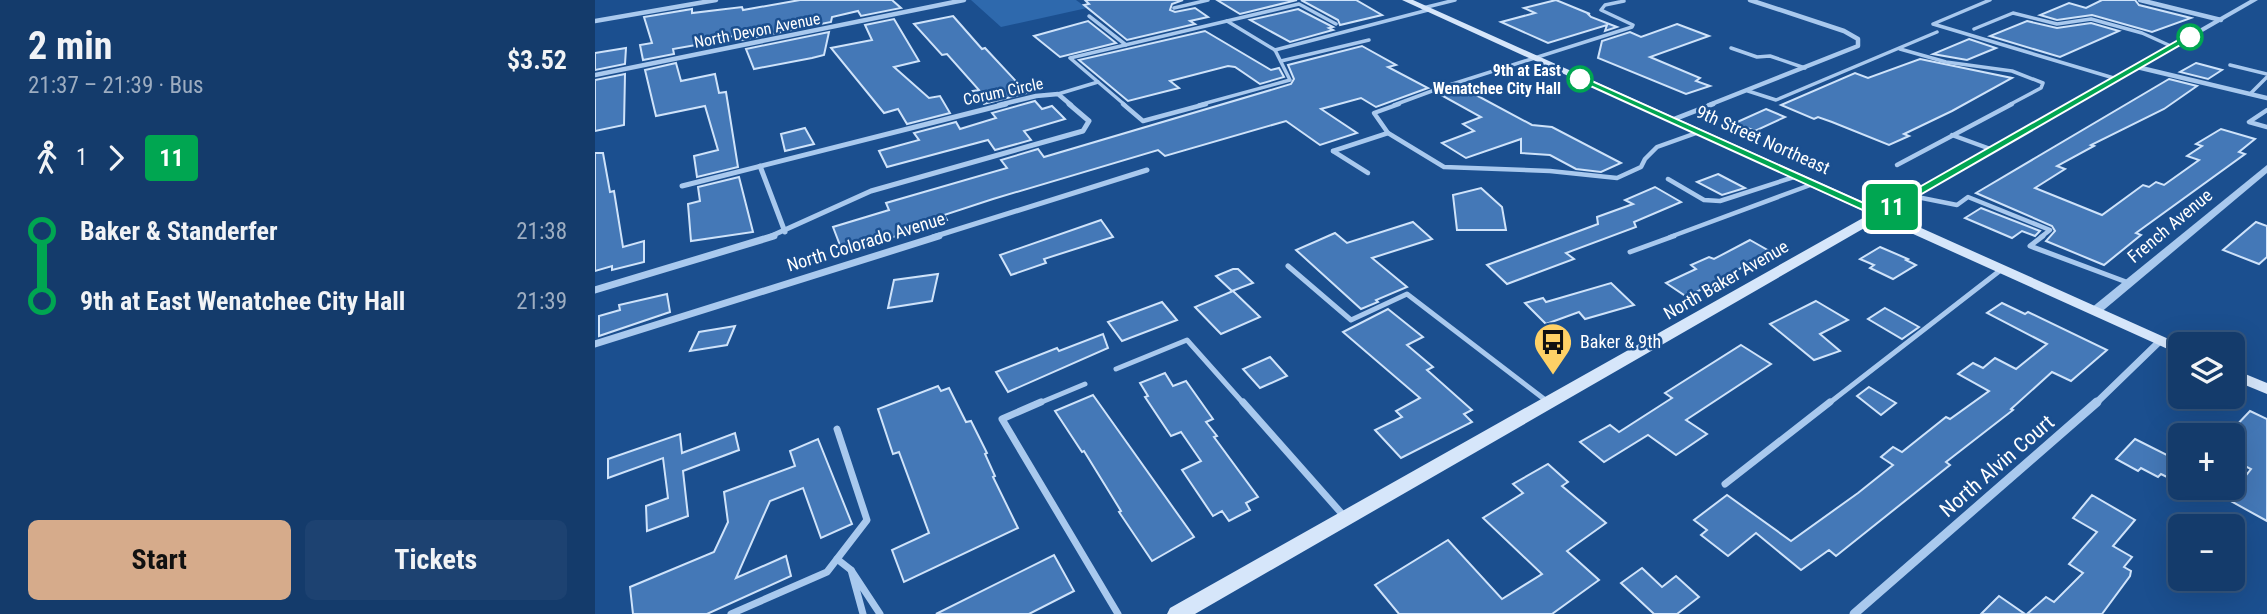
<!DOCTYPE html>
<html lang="en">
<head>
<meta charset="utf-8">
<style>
  body { margin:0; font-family:"Roboto Condensed",sans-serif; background:#1d4271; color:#f1f3f6; height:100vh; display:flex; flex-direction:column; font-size:26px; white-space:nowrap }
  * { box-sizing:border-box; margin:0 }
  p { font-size:23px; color:#9dadc1 }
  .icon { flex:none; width:38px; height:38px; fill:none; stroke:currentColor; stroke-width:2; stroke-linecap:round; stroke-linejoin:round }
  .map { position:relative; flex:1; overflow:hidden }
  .side { display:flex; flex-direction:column; background:#143b6b; width:595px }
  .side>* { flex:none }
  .badge { padding:0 14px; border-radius:5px; font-size:24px; line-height:46px }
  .controls { position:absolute; left:1573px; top:332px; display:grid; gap:14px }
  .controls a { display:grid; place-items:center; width:77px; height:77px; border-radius:10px; background:#143b6b; box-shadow:0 7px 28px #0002,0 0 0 2px #33557e; font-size:35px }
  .map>.badge { position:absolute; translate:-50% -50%; box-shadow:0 0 0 4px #fff }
  .legs { display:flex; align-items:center; gap:10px; height:77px; padding:0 28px; font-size:23px }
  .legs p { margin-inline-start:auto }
  .headline { display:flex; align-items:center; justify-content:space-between; height:119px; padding:0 28px }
  h1 { font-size:38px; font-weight:700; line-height:52px }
  .action { display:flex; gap:14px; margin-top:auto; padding:14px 28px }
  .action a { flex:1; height:80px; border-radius:10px; background:#d6ab8b; color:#111; font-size:28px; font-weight:700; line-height:80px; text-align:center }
  .action a+a { background:#1d4271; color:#f1f3f6 }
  ul { padding:0 28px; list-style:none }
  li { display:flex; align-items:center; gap:24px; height:70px; font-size:26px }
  li i { display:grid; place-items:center; width:10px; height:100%; margin:0 9px; background:currentColor }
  li i::after { content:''; width:18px; height:18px; margin:-9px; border:5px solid; border-radius:50%; background:#143b6b }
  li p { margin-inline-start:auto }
  li:first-child i { background:linear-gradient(#0000 50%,currentColor 0) }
  li:last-child i { background:linear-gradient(currentColor 50%,#0000 0) }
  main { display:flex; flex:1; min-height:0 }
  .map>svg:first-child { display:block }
  .green { fill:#2e69ad }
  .building { fill:#4478b7; stroke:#cfe3fa; stroke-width:2 }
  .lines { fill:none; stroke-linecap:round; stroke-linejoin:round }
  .service-far3 { stroke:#a9c9ee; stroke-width:3.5 }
  .service-far2 { stroke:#a9c9ee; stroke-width:4.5 }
  .service-far1 { stroke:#a9c9ee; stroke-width:5 }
  .service { stroke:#a9c9ee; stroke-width:7 }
  .minor-far3 { stroke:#a9c9ee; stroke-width:4.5 }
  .minor-far2 { stroke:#a9c9ee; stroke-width:5 }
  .minor-far1 { stroke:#a9c9ee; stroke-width:7 }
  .minor { stroke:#a9c9ee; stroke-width:9 }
  .tertiary { fill:#a9c9ee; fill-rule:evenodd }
  .secondary { fill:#d6e6fa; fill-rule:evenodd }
  .line-1 { fill:#00a651; stroke:#fff; stroke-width:2 }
  .stop-1-dot { fill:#fff; stroke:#00a651; stroke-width:3.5 }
  .labels { text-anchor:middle; stroke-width:5; stroke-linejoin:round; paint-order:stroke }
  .far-street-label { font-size:16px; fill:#fff; stroke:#1b4f8f }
  .far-stop-label { font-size:16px; font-weight:bold; fill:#fff; stroke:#1b4f8f; text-anchor:end }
  .street-label { font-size:18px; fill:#fff; stroke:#1b4f8f }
  .poi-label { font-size:18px; fill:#fff; stroke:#1b4f8f; text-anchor:start }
  .near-street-label { font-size:21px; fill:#fff; stroke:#1b4f8f }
</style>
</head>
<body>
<main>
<section class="side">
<div class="headline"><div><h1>2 min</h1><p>21:37 – 21:39 · Bus</p></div><b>$3.52</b></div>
<div class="legs"><svg class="icon" aria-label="walk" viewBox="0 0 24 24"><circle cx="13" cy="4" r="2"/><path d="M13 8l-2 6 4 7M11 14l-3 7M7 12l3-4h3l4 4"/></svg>1<svg class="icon" aria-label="forward" viewBox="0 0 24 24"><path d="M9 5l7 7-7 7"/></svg><b class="badge" style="background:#00a651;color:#fff">11</b></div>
<ul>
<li><i style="color:#00a651"></i><b>Baker &amp; Standerfer</b><p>21:38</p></li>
<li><i style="color:#00a651"></i><b>9th at East Wenatchee City Hall</b><p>21:39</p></li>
</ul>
<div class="action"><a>Start</a><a>Tickets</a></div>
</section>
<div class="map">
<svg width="1672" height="614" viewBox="0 0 1672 614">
  <rect width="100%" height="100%" fill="#1b4f8f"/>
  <path class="green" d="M376,0H481L492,8L406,27Z"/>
  <g class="building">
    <path d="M205,0H297L306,8L266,16L263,11L237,17L236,22L147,40L144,35L100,43L101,45L78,49L79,54L48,60L45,45L57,43L49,17L97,9V13L147,7L148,10Z"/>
    <path d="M490,0H588L577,4L575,10L580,12L600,8L613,17L595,21L600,24L532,40L489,5L494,4Z"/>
    <path d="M622,0H702L645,14Z"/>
    <path d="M706,0H761L787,15L745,25L743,20Z"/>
    <path d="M961,0L995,14H993L996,17L1022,27L1010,31L1012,25L953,43L906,22L940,13L929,8Z"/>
    <path d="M1507,0H1540L1544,5L1596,18L1557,32L1497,15L1462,20L1445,15L1474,3L1491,8Z"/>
    <path d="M703,9L738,27L734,28L738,30L695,42L655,20Z"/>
    <path d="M358,16L387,49L390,48L432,93L389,104L378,91L384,90L352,54L347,55L319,24Z"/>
    <path d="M299,19L324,61L299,67L334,98L345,96L355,113L312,124L303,109L289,113L236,48L277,40L270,25Z"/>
    <path d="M493,21L521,43L465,57L439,36Z"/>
    <path d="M1432,21L1462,28L1496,23L1524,31L1465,57L1395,36Z"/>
    <path d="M1082,24L1114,36L1055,57L1105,78L1101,81L1115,86L1091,94L1003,58L1007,41L1035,32L1046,37Z"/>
    <path d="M610,31L676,70L684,68L689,77L665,84L640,67L633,66L575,81L584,88L533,101L484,60Z"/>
    <path d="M234,32L229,55L217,58L159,69L151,49Z"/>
    <path d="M1374,39L1401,48L1372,60L1338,54Z"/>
    <path d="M767,46L801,65L793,67L833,88L781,107L766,98L726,109L762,133L725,145L691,121L570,156L563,150L398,199L349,215L352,220L248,253L238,227L294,210L291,203L412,168L406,160L443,149L449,157L696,84L699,79L693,65Z"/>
    <path d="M31,48L30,64L0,70V53Z"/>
    <path d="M1325,59L1417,78L1357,111L1309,134L1314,136L1294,145L1237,122L1223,117L1219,119L1186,105L1260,73L1273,78Z"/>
    <path d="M81,63L86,81L120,74L124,93L131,92L143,167L102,177L99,156L123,150L110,106L61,116L50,70Z"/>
    <path d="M1601,63L1627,70L1613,79L1585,72Z"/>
    <path d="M30,74L29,125L0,131V80Z"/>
    <path d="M1574,79L1602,86L1569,109L1496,145L1499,146L1462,166L1470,169L1440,188L1507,215L1548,185L1554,187L1561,182L1569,185L1604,160L1592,156L1607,146L1601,144L1626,129L1660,139L1644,152L1650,154L1541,233L1546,235L1509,265L1451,241L1460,231L1457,226L1381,193Z"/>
    <path d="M868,88L937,125L957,127L1026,163L1006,172L981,169L955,155L926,153V139L871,158L847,143L879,131L868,124L886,117L846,95Z"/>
    <path d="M440,101L447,109L457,106L470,119L429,131L436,140L400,150L393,140L292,167L284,151L324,140L319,133L361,122L365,129L401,118L397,113Z"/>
    <path d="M1171,109L1190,117L1160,131L1140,123Z"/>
    <path d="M210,128L219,144L190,151L186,134Z"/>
    <path d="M0,153H8L15,192L19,191L28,247L49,241V262L17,270V266L0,271Z"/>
    <path d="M1123,174L1150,188L1127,195L1102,182Z"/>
    <path d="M144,177L158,232L96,241L93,204L105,201L103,187Z"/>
    <path d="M1060,187L1086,202L1039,222L1041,227L971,253L979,259L912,284L892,265L1003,224L1002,217L1038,204L1030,200Z"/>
    <path d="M886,188L907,207L911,230H862L858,195Z"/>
    <path d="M1386,208L1445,231L1440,236L1427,231L1417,238L1370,218Z"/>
    <path d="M506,220L518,237L449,259L451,263L416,275L405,255Z"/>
    <path d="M818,222L837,239L777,258L812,287L781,300L783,302L766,309L701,250L740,233L752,243Z"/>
    <path d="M1661,222L1672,226V257L1664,264L1628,250Z"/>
    <path d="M1155,240L1176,252L1092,297L1071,283L1101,269L1096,265L1114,257L1119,259Z"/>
    <path d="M1285,247L1313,259L1311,260L1321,265L1298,279L1275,268L1279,265L1265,259Z"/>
    <path d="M638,269H643L658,283L637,291L621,276Z"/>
    <path d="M343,274L337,301L293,308L299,280Z"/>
    <path d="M1016,283L1039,305L990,319L984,312L951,324L930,303L948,298L951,302Z"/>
    <path d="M638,291L665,317L626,334L600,307Z"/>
    <path d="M72,294L75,312L4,336V316L25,310L24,305Z"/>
    <path d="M1221,301L1253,320L1225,334L1245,351L1219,360L1175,324Z"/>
    <path d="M567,302L582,320L527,341L513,322Z"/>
    <path d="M1407,303L1430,314L1433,312L1512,350L1476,381L1457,372L1416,409L1418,410L1351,462L1355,465L1241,556L1234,550L1206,570L1161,533L1133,556L1106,535L1112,530L1099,520L1132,495L1196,541L1263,493L1298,465L1286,457L1298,447L1307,452L1351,417L1355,419L1394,391L1363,374L1378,363L1388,368L1400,358L1421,369L1452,344L1392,313Z"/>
    <path d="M1290,308L1324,327L1307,339L1273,319Z"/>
    <path d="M793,309L828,337L812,345L838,367L832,370L877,410L869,414L877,422L806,458L780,430L807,417L801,411L825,398L748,332Z"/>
    <path d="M140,326L132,345L95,351L104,332Z"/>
    <path d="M508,334L513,348L413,392L401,372L462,348L464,351Z"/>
    <path d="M1146,345L1176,364L1091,420L1112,434L1081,455L1053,435L1009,462L985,442L1015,425L1024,432L1077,398L1070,393Z"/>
    <path d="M675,357L692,376L665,388L648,369Z"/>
    <path d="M570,373L578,386L591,381L618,419L611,422L622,436L619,437L663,497L651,503L655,510L634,521L627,511L618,516L587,470L606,461L586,432L576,436L550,397L553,396L545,383Z"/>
    <path d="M343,386L346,391L354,388L371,422L376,421L392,453L390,454L400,476L398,477L423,528L309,582L297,550L334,533L304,452L298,454L283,409Z"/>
    <path d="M1274,387L1301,403L1286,415L1262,396Z"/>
    <path d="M498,395L599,537L557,561L524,512L526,511L489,451L487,452L460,411Z"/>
    <path d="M1655,411L1672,419V521L1632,499L1656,469L1638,460V429Z"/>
    <path d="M140,433L144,450L88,471L93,516L52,531L51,506L73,498L68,458L13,478V459L85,434L87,453Z"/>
    <path d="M223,439L257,524L226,538L208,488L175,501L141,578L191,556L196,576L112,614H38L35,587L119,552L133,522L129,492L200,466L195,451Z"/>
    <path d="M1540,439L1586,462V484L1566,474L1563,477L1546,468L1543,471L1521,459Z"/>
    <path d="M953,464L973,482L967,486L1011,523L972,551L1004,580L957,614H804L780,585L853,540L907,599L947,574L888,518L928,493L918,484Z"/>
    <path d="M1497,495L1540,520L1518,546L1537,557L1529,567L1536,571L1535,576L1507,614H1432L1451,597L1459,602L1488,573L1474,564L1502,532L1478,518Z"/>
    <path d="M459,555L479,591L434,614H341Z"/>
    <path d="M1047,568L1067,587L1081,576L1104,597L1082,614H1059L1026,583Z"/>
    <path d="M1404,596L1430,614H1386Z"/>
  </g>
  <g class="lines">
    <g class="service-far3">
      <path d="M1395,0L1338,24L1522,79"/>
      <path d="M579,8L613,0"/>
      <path d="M828,8L860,0"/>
      <path d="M494,16L531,45"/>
      <path d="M632,21L704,4L741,24"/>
      <path d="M1379,29L1418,13L1462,24L1496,19L1547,33L1578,47"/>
      <path d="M1136,48L1162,57L1175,56L1210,68"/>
      <path d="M1305,49L1351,62L1417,71L1448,83L1446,88L1414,105"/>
      <path d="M680,50L833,10"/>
      <path d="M686,61L774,40"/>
      <path d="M1635,65L1672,74"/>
      <path d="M1153,91L1181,100L1342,32"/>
      <path d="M463,94L503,82"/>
      <path d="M1655,94L1672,77"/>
      <path d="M530,105L475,58L632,21L680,50"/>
      <path d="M604,105L695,80L680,50"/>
      <path d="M799,105L845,88L1037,27L1038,25L1006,10L1010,5L1029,1L1027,0"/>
    </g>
    <g class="service-far2">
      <path d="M528,104L548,121L611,104"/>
      <path d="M1672,110L1654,122L1672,127"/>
      <path d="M793,133L849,167L955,171L1022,178L1046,167L1050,159L1062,147L1104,132"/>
      <path d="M1357,135L1398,150"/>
      <path d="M738,151L793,133L779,113L804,104"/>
      <path d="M738,151L773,173"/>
      <path d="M1302,165L1417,104"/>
      <path d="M1073,179L1109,200L1125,201L1202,176"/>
      <path d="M1317,196L1362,205L1373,197L1455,230L1446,237"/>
      <path d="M1075,237L1218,184"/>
    </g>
    <g class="service-far1">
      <path d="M1448,236L1435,246L1534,283"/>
      <path d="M1035,252L1079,236"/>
      <path d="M693,266L756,320L812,294L953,402"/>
      <path d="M521,369L592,340L649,404"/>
      <path d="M442,404L490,384"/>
      <path d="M1233,404L1407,269"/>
    </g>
    <g class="service">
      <path d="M446,402L407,419L523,614"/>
      <path d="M648,402L748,515"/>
      <path d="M1130,484L1235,402"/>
      <path d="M242,559L256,570"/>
      <path d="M136,614L232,572L272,520L242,429"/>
      <path d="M268,614L256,570L285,614"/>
    </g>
    <g class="minor-far3">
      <path d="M1545,0L1626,20"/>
      <path d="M0,21L121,0"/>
      <path d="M1542,67L1672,98"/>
      <path d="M0,75L369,0"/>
      <path d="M404,105L441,96L463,94L476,105"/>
      <path d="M1114,105L1263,46V39L1249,31L1155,0"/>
    </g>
    <g class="minor-far2">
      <path d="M1077,120L1118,104"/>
      <path d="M165,166L190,232"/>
      <path d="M87,186L411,104"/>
      <path d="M174,237L276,191L488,131L494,121L474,104"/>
      <path d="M338,237L552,170"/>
    </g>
    <g class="minor-far1">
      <path d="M0,290L179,236"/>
      <path d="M0,344L344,236"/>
      <path d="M1500,404L1565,341"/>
    </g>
    <path class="minor" d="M1259,614L1502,402"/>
    <g class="tertiary">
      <path d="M1655,0H1663L1289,216H1281L1280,214Z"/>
      <path d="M1672,165V173L1504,314H1496L1494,311L1496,308Z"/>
    </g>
    <g class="secondary">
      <path d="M807,0H818L1587,345L1586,355L1285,219L600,614H572L575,608L1275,214Z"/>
      <path d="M1638,369L1672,383V394L1638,380Z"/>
    </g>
  </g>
  <path class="line-1" d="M1592,35L1599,37L1285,218L980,79L988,77L1284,210Z"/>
  <defs>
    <g id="bus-pin" transform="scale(2.0125)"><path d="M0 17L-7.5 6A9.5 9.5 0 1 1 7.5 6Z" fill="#ffd166" stroke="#1b4f8f"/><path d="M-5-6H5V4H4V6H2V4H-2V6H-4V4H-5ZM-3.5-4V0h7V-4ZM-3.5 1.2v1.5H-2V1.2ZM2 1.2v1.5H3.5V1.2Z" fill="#111"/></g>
  </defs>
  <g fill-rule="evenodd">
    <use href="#bus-pin" x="958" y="342"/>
  </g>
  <g class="stop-1-dot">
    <circle cx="1595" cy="37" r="12"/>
    <circle cx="985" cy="79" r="12"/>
  </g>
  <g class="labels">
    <g class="far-street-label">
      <text transform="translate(162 30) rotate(-11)" y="6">North Devon Avenue</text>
      <text transform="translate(408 91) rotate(-12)" y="6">Corum Circle</text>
    </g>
    <g class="far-stop-label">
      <text x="966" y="76">9th at East<tspan x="966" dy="18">Wenatchee City Hall</tspan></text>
    </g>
    <g class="street-label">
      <text transform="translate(1168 140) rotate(24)" y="6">9th Street Northeast</text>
      <text transform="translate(1575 226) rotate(-40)" y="6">French Avenue</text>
      <text transform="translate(271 242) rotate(-17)" y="6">North Colorado Avenue</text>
      <text transform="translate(1131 280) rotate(-30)" y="6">North Baker Avenue</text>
    </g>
    <g class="poi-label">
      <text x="985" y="348">Baker &amp; 9th</text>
    </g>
    <g class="near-street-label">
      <text transform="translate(1402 466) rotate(-41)" y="7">North Alvin Court</text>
    </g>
  </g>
</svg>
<div class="controls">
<a><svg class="icon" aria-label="layers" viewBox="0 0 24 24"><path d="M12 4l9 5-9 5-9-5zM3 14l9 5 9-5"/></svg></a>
<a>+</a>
<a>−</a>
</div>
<b class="badge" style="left:1297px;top:207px;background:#00a651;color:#fff">11</b>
</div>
</main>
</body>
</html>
